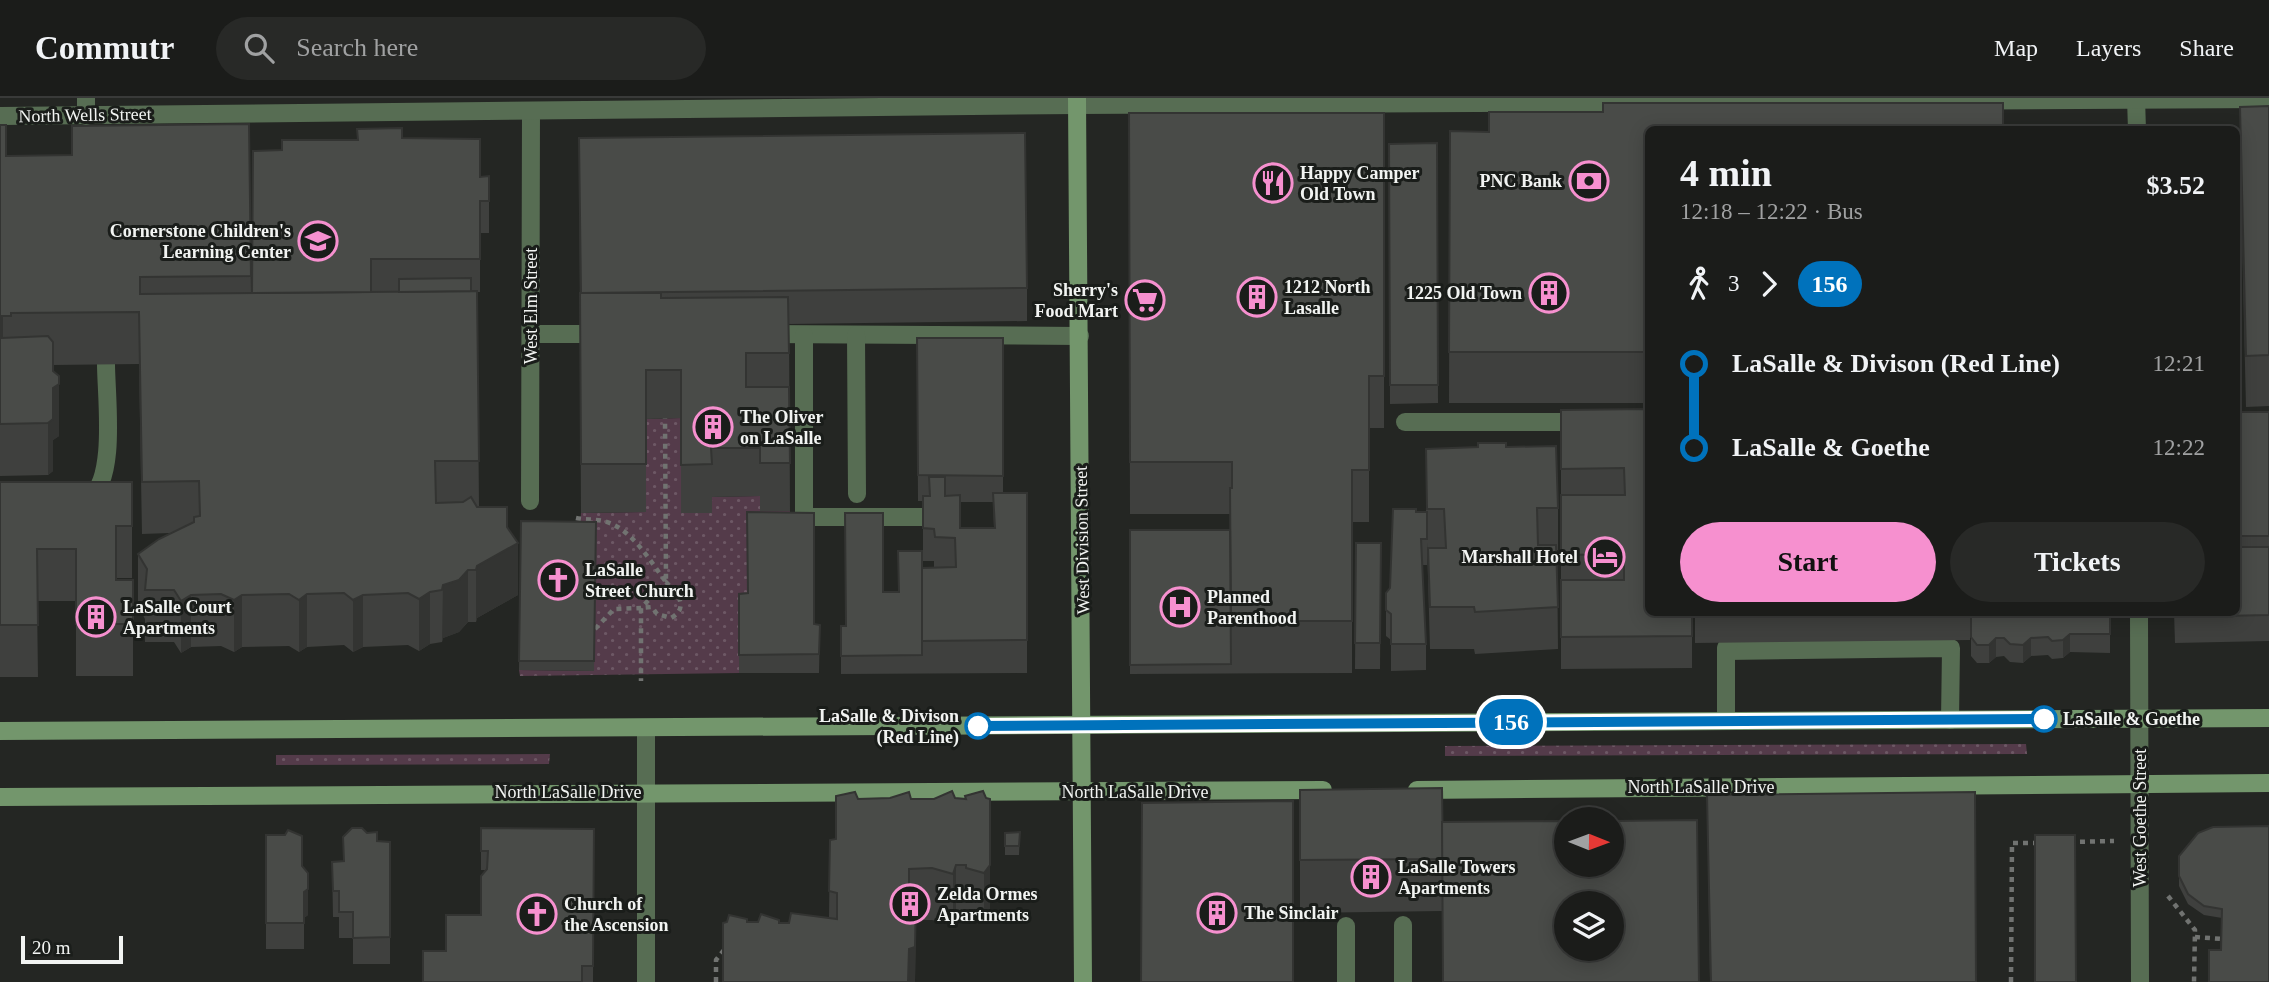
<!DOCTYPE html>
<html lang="en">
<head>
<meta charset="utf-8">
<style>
  body { margin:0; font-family:"Times New Roman",serif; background:#282927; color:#f1f3f6; height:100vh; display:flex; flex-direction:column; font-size:26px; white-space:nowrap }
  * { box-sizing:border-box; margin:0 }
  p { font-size:23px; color:#a0a1a2 }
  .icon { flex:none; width:38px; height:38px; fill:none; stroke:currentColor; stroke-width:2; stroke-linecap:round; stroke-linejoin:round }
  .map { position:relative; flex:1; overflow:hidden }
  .panel { position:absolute; left:1645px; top:28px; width:595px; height:490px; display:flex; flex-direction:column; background:#1b1c1a; border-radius:10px; box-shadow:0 4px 18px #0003,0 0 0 2px #393a39 }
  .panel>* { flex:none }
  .badge { padding:0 14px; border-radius:23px; font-size:24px; line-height:46px }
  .needle { width:46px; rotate:91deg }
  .fabs { position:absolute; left:1554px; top:709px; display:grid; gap:14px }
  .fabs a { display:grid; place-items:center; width:70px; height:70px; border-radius:50%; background:#1b1c1a; box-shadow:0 4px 18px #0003,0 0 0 2px #393a39; font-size:35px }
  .scale { position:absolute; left:21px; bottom:18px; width:102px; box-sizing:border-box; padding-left:7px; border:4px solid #f2f4f2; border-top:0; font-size:19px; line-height:24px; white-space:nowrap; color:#f2f4f2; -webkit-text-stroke:5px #1a1d1a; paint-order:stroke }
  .map>.badge { position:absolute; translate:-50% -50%; box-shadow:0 0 0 4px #fff }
  .legs { display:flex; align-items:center; gap:10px; height:77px; padding:0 35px; font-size:23px }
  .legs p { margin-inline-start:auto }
  .headline { display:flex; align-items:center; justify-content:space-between; height:119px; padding:0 35px }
  h1 { font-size:38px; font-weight:700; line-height:52px }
  .primary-button { display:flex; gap:14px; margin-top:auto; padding:14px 35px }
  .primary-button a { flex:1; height:80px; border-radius:42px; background:#f690cf; color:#111; font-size:28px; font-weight:700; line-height:80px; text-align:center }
  .primary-button a+a { background:#282927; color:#f1f3f6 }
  ul { padding:0 35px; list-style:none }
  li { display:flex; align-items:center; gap:24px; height:84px; font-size:26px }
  li i { display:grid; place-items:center; width:10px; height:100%; margin:0 9px; background:currentColor }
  li i::after { content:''; width:18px; height:18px; margin:-9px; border:5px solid; border-radius:50%; background:#1b1c1a }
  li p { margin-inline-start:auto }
  li:first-child i { background:linear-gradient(#0000 50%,currentColor 0) }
  li:last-child i { background:linear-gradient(currentColor 50%,#0000 0) }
  header { display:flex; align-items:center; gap:42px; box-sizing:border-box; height:98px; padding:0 35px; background:#1b1c1a; border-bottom:2px solid #393a39 }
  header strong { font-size:33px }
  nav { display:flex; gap:38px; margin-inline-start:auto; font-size:24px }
  .search { width:490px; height:63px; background:#282927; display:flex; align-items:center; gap:18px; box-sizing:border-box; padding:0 24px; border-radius:38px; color:#a0a1a2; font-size:26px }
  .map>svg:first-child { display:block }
  .grass { fill:url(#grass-dots) }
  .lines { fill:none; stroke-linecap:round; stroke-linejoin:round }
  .path { stroke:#717371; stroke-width:4.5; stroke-dasharray:5 5; stroke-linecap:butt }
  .service { stroke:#576d53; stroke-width:18 }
  .minor { stroke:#576d53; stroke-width:18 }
  .tertiary { stroke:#576d53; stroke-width:18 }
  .secondary { stroke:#73966c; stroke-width:18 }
  .wall { fill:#3f403e; fill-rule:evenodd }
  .shaded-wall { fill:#333432 }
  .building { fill:#494b48; stroke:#333432; stroke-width:2; fill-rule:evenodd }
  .line-1-casing { stroke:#fff; stroke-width:16 }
  .line-1 { stroke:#0072bc; stroke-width:10 }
  .stop-1-dot { fill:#fff; stroke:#0072bc; stroke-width:3.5 }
  .labels { text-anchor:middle; stroke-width:6; stroke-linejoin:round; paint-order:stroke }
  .street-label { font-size:18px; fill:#f2f4f2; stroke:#1a1d1a }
  .poi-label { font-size:18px; font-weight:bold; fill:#f2f4f2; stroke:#1a1d1a; text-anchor:start }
  .stop-label { font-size:18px; font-weight:bold; fill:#f2f4f2; stroke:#1a1d1a; text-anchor:end }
</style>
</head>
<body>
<header>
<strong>Commutr</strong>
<div class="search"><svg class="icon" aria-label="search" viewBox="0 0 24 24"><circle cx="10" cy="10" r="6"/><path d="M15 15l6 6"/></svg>Search here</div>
<nav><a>Map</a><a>Layers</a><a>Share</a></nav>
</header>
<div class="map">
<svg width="2269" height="884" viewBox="0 0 2269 884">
  <defs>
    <pattern id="grass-dots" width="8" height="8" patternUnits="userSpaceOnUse" patternTransform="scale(1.75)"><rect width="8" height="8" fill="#543b4a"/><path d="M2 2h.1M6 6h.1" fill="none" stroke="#6d5865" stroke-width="1.8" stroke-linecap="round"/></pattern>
  </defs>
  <rect width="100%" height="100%" fill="#242623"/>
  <g class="grass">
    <path d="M681,320L711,399L760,398V413H790L788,433L748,514H739V575L520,578L519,572L594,573L580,434L581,415L646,414V321Z"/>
    <path d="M2026,646L2027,656L1445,658V648Z"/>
    <path d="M550,656L549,666L276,667V657Z"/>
  </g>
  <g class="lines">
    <g class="path">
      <path d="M576,420C585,422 594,421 603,423C631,429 650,463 666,484L665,320"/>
      <path d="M595,531L614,511L641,510L666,484C677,495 690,509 671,520L657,516L652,509L641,510V583"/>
      <path d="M2070,744L2114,743"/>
      <path d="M2168,798L2195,832L2194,884"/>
      <path d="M2195,839L2222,841"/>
      <path d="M716,884V862L728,847"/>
      <path d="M2011,884L2012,745H2041"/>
    </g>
    <g class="service">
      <path d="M531,236H604"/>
      <path d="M765,236L1080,238"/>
      <path d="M804,237V419H923"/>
      <path d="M856,237L857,396"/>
      <path d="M1405,324H1586"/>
      <path d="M89,400C117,382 106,298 106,266"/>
      <path d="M1726,553L1951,550L1950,622"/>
      <path d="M1726,623V550L1729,544"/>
      <path d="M1346,884V828"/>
      <path d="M1403,884V827"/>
    </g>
    <g class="minor">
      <path d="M2136,0L2137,32"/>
      <path d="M86,18V0"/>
      <path d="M530,403L531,13"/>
      <path d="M2139,514L2140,884"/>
      <path d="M646,631V884"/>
    </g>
    <path class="tertiary" d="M0,18L1077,7L2269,1"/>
    <g class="secondary">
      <path d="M1077,0L1083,884"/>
      <path d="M0,633L2269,620"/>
      <path d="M1417,692L2269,685"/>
      <path d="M0,699L1323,692"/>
    </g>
  </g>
  <g class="wall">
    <path d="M1603,5H2003V32H1648V305H1449L1450,33L1489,34V14H1603Z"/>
    <path d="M2269,8V308L2246,309L2240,60V9Z"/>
    <path d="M1129,15H1384V330H1369V424H1352V575L1130,576V432H1230V416H1130Z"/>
    <path d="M249,26L251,195H252L282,52L357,42L402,40L480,79L489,78V135H480V194H477L479,409L507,429L518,497L477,520L476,524H468L459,534L443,540L442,544L430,546L419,553L408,547L363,549L353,554L344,547L307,549L299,554L289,548L242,549L234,554L221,548L191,549L181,555L174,544H145V521L138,508V456L170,435L142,436L139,266L53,267L59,338L53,342V373L48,377L0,378V27L6,58L72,57Z"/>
    <path d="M579,40L1027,190V223L789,226L790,413H760V398L712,399V415H681V320L646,321V414L581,415Z"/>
    <path d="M1437,45L1438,305L1390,306L1389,46Z"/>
    <path d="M917,240H1003V395H1027V575L841,576V528H846L883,494L922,504L934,470V463H923V403H918ZM960,404H993L994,430H960Z"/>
    <path d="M1648,311V514H1692V570L1561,571V371Z"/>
    <path d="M2236,314H2269V543L2175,545L2174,514H2236Z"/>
    <path d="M1506,349L1558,410V452H1557L1558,551L1475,556L1474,551H1430L1427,444V467H1422L1426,546V572L1391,573V542L1386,538V495L1390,490L1416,414H1426V351Z"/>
    <path d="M0,384H132V480H116V482H133V578H76V503H37L38,579H0Z"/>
    <path d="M521,423L596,424L594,573L519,572Z"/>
    <path d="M1356,445H1381L1380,571H1355Z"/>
    <path d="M739,496L814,526L820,527L819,575H739Z"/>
    <path d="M1695,514H1970V542L1695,545Z"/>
    <path d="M1971,514H2110V555L2070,554L2063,560L2052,561L2048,557L2031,558L2023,565L2010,564L2004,558L1996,559L1989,565H1977L1971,558Z"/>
    <path d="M1300,692L1442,724V813L1300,815Z"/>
    <path d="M1707,697L1976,884H1710Z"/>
    <path d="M965,698L990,701V818L984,826L966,821V818H956L953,827L932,822H916L915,884H723L747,824L789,825L829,820L830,742L836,741L858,701H965Z"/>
    <path d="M2269,728L2221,852L2222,820L2204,817L2188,806L2179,788V758Z"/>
    <path d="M481,730L594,731L593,884H423L446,853L481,817L487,772H481Z"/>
    <path d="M1020,734L1019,757H1005V735Z"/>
    <path d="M266,737L302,769L308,817L304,820V851H266Z"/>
    <path d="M377,743L390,744V866H353V840H339V819H333L332,764L343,763Z"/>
  </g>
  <g class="shaded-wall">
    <path d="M59,278V338L53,342V373L48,377V325L53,290Z"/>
    <path d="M518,445V497L477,520L476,524V472L477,468Z"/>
    <path d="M468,472V524L459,534L443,540L442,544L443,487Z"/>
    <path d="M430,494V546L419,553V501Z"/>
    <path d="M307,496V549L299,554V502Z"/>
    <path d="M191,497V549L181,555V503Z"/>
    <path d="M242,497V549L234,554V502Z"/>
    <path d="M363,497V549L353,554V502Z"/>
    <path d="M2070,536V554L2063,560V542Z"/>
    <path d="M1996,540V559L1989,565V547Z"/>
    <path d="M2031,540V558L2023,565V547Z"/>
    <path d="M956,767V818L953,827V776Z"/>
    <path d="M990,767V818L984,826V775Z"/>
    <path d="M308,775V817L304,820V794Z"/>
    <path d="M916,800L915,884H908L909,851Z"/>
  </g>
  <g class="building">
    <path d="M1603,5H2003V32H1648V254H1449L1450,33L1489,34V14H1603Z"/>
    <path d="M2269,8V257L2246,258L2240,9Z"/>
    <path d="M1129,15H1384V278H1369V372H1352V523H1231L1230,390H1232V364H1130Z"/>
    <path d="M249,26L251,178L140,179V196L477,193L479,363H435L436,405L463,404L471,399L477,409H507V429L518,445L477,468L476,472H468L459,482L443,487L442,492L430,494L419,501L408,495L363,497L353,502L344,495L307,496L299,502L289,496L242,497L234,502L221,496L191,497L181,503L174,492H145L147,471L138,456L159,441L194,424V419L200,418L199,383L142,384L139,214L11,215V218H2V240L48,238L53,244V273L59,278V286L53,290V321L48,325L0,326V27H6V58L72,57V28Z"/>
    <path d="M402,30V40L480,41V79L489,78V103H480V161H371V194L252,195L253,53L282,52V42H358L357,31Z"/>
    <path d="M1025,35L1027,190L581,195L579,40Z"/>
    <path d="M1437,45L1438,287H1390L1389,46Z"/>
    <path d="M471,180V193L399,194V181Z"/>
    <path d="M580,195H661V200L788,199L789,255H746V289H789L790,365H760V350H711L712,366L681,367V272H646V366H581Z"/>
    <path d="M917,240H1003V378L918,377Z"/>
    <path d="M1648,311V514H1692V538L1561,539V482H1624V456L1561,457V397H1625L1624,370L1561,371V312Z"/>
    <rect x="2236" y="314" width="33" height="124"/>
    <path d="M1478,345H1506V349L1556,348L1558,410H1537L1538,447H1556L1558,509L1475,514L1474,509H1430L1428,450H1446L1444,411H1427L1426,351L1478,349Z"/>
    <path d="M929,379H945V398L960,397V430H995L993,395H1027V542L922,543V470L956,469L955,440L935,439L934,431L923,430V398H930Z"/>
    <path d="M0,384H132V428H116V482H133V526H76V451H37L38,527H0Z"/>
    <path d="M1393,411H1416V414H1427V441H1421L1426,546H1391V516L1386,512V495L1390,490Z"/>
    <path d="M747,414L814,415V526L820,527L819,556L739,557V496L748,495Z"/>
    <path d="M845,415H883V494H899L898,453H922V557L841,558V528H846Z"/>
    <path d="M521,423L596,424L594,563H519Z"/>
    <path d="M1130,432H1230L1231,566L1130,567Z"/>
    <path d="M1356,445H1381L1380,545H1355Z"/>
    <path d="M2236,449H2269V517L2175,519V514H2236Z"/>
    <path d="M1971,514H2110V536H2070L2063,542L2052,543L2048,539L2031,540L2023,547L2010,546L2004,540H1996L1989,547H1977L1971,539Z"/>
    <path d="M1442,690L1443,761L1300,762V692Z"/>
    <path d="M952,693L955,700L966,701L965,698L983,693L986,700L990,701V767L984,775L966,770V767H956L953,776L932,770L909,771V797L916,800L915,849L909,851L908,884H723V825L727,824L729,817L747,821V824H758L761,816L779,822V825H789L791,815L837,821V795L829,793L830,742L836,741V698L855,694L858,701L890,700L909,694L911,701H934Z"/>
    <path d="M1975,694L1976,884H1711L1707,697Z"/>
    <path d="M1293,703V884H1141L1142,705Z"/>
    <path d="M1697,722L1699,884H1443L1442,724L1566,723V766H1612V723ZM1566,805H1612V850H1566Z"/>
    <path d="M2269,728V884H2209V852H2221L2222,811L2204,808L2188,796L2179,778V758L2198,735L2213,729Z"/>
    <path d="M352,730H362L367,735L377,734V743L390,744V839L353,840V814H339V793H333L332,764L344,763L343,739Z"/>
    <path d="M481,730L594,731L593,868H582V884H423V853H446V817H481V778L487,771L488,753H481Z"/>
    <path d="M288,732L302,738V768L308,775V791L304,794V825H266V737H285Z"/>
    <path d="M1020,734L1019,748H1005V735Z"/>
    <path d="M2035,737H2075L2076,884H2035Z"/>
  </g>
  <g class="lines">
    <g class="line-1-casing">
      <path id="line-1" d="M978,628L2044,621"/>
    </g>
    <use href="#line-1" class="line-1"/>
  </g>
  <defs>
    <g id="bank-ring" transform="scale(2.0125)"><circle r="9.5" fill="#1a1d1a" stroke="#f690cf" stroke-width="1.5"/><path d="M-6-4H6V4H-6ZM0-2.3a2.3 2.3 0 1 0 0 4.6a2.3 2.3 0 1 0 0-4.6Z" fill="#f690cf"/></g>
    <g id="restaurant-ring" transform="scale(2.0125)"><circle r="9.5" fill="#1a1d1a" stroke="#f690cf" stroke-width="1.5"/><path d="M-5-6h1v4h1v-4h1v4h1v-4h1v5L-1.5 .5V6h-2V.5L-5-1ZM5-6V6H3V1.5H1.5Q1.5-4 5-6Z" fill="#f690cf"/></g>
    <g id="school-ring" transform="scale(2.0125)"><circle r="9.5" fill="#1a1d1a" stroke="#f690cf" stroke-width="1.5"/><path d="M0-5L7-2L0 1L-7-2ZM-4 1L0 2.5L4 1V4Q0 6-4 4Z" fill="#f690cf"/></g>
    <g id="building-ring" transform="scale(2.0125)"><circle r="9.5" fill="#1a1d1a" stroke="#f690cf" stroke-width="1.5"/><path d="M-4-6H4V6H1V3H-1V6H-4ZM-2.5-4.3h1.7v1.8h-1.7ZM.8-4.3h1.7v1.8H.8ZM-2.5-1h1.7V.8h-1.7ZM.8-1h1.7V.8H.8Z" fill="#f690cf"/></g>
    <g id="supermarket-ring" transform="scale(2.0125)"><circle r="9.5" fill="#1a1d1a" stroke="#f690cf" stroke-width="1.5"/><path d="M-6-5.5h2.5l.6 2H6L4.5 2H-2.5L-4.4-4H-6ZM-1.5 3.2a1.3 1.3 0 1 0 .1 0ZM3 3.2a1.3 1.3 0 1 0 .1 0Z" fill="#f690cf"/></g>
    <g id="hotel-ring" transform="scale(2.0125)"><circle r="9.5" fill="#1a1d1a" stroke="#f690cf" stroke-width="1.5"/><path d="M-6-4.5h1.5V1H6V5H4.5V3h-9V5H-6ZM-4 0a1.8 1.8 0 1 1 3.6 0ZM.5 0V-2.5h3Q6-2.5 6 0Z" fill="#f690cf"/></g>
    <g id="church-ring" transform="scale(2.0125)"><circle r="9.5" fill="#1a1d1a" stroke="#f690cf" stroke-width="1.5"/><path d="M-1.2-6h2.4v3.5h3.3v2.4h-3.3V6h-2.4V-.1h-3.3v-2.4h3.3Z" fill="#f690cf"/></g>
    <g id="hospital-ring" transform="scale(2.0125)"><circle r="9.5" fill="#1a1d1a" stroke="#f690cf" stroke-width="1.5"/><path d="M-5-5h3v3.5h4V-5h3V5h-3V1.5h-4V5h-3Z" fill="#f690cf"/></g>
  </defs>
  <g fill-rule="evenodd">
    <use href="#bank-ring" x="1589" y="83"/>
    <use href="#restaurant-ring" x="1273" y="85"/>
    <use href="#school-ring" x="318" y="143"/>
    <use href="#building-ring" x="1549" y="195"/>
    <use href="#building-ring" x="1257" y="199"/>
    <use href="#supermarket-ring" x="1145" y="202"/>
    <use href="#building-ring" x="713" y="329"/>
    <use href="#hotel-ring" x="1605" y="459"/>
    <use href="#church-ring" x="558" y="482"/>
    <use href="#hospital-ring" x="1180" y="509"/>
    <use href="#building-ring" x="96" y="519"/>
    <use href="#building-ring" x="1371" y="779"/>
    <use href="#building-ring" x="910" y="806"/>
    <use href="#building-ring" x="1217" y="815"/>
    <use href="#church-ring" x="537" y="816"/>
  </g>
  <g class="stop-1-dot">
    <circle cx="2044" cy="621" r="12"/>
    <circle cx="978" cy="628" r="12"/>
  </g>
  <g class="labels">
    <g class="street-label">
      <text transform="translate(85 17) rotate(-1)" y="6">North Wells Street</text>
      <text transform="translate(531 208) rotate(-90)" y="6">West Elm Street</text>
      <text transform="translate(1082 442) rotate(-91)" y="6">West Division Street</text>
      <text x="1701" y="695">North LaSalle Drive</text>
      <text x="568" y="700">North LaSalle Drive</text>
      <text x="1135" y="700">North LaSalle Drive</text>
      <text transform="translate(2140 720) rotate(-90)" y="6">West Goethe Street</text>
    </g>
    <g class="poi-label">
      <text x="1300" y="81">Happy Camper<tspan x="1300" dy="21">Old Town</tspan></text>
      <text x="1562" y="89" text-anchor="end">PNC Bank</text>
      <text x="291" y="139" text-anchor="end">Cornerstone Children's<tspan x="291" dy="21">Learning Center</tspan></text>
      <text x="1284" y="195">1212 North<tspan x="1284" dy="21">Lasalle</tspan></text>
      <text x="1118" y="198" text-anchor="end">Sherry's<tspan x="1118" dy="21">Food Mart</tspan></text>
      <text x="1522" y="201" text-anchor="end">1225 Old Town</text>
      <text x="740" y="325">The Oliver<tspan x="740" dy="21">on LaSalle</tspan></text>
      <text x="1578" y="465" text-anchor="end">Marshall Hotel</text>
      <text x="585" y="478">LaSalle<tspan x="585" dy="21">Street Church</tspan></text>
      <text x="1207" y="505">Planned<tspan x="1207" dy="21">Parenthood</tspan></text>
      <text x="123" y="515">LaSalle Court<tspan x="123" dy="21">Apartments</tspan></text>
      <text x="1398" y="775">LaSalle Towers<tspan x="1398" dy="21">Apartments</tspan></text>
      <text x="937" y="802">Zelda Ormes<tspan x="937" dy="21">Apartments</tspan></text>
      <text x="564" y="812">Church of<tspan x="564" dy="21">the Ascension</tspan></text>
      <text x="1244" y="821">The Sinclair</text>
    </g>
    <g class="stop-label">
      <text x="959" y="624">LaSalle &amp; Divison<tspan x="959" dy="21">(Red Line)</tspan></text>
      <text x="2063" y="627" text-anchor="start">LaSalle &amp; Goethe</text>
    </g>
  </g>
</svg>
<div class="fabs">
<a><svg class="needle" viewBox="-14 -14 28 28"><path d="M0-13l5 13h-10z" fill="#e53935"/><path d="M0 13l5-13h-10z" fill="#a0a1a2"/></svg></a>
<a><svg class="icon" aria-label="layers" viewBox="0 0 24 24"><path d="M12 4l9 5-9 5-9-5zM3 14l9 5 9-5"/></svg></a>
</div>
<div class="scale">20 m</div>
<b class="badge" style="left:1511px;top:624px;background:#0072bc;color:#fff">156</b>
<section class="panel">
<div class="headline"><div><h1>4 min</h1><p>12:18 – 12:22 · Bus</p></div><b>$3.52</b></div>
<div class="legs"><svg class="icon" aria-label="walk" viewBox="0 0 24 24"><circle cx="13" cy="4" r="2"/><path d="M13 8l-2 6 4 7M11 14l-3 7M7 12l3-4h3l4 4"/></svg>3<svg class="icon" aria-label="forward" viewBox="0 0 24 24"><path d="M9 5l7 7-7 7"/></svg><b class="badge" style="background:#0072bc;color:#fff">156</b></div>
<ul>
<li><i style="color:#0072bc"></i><b>LaSalle &amp; Divison (Red Line)</b><p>12:21</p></li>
<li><i style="color:#0072bc"></i><b>LaSalle &amp; Goethe</b><p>12:22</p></li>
</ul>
<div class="primary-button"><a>Start</a><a>Tickets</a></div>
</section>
</div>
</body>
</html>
